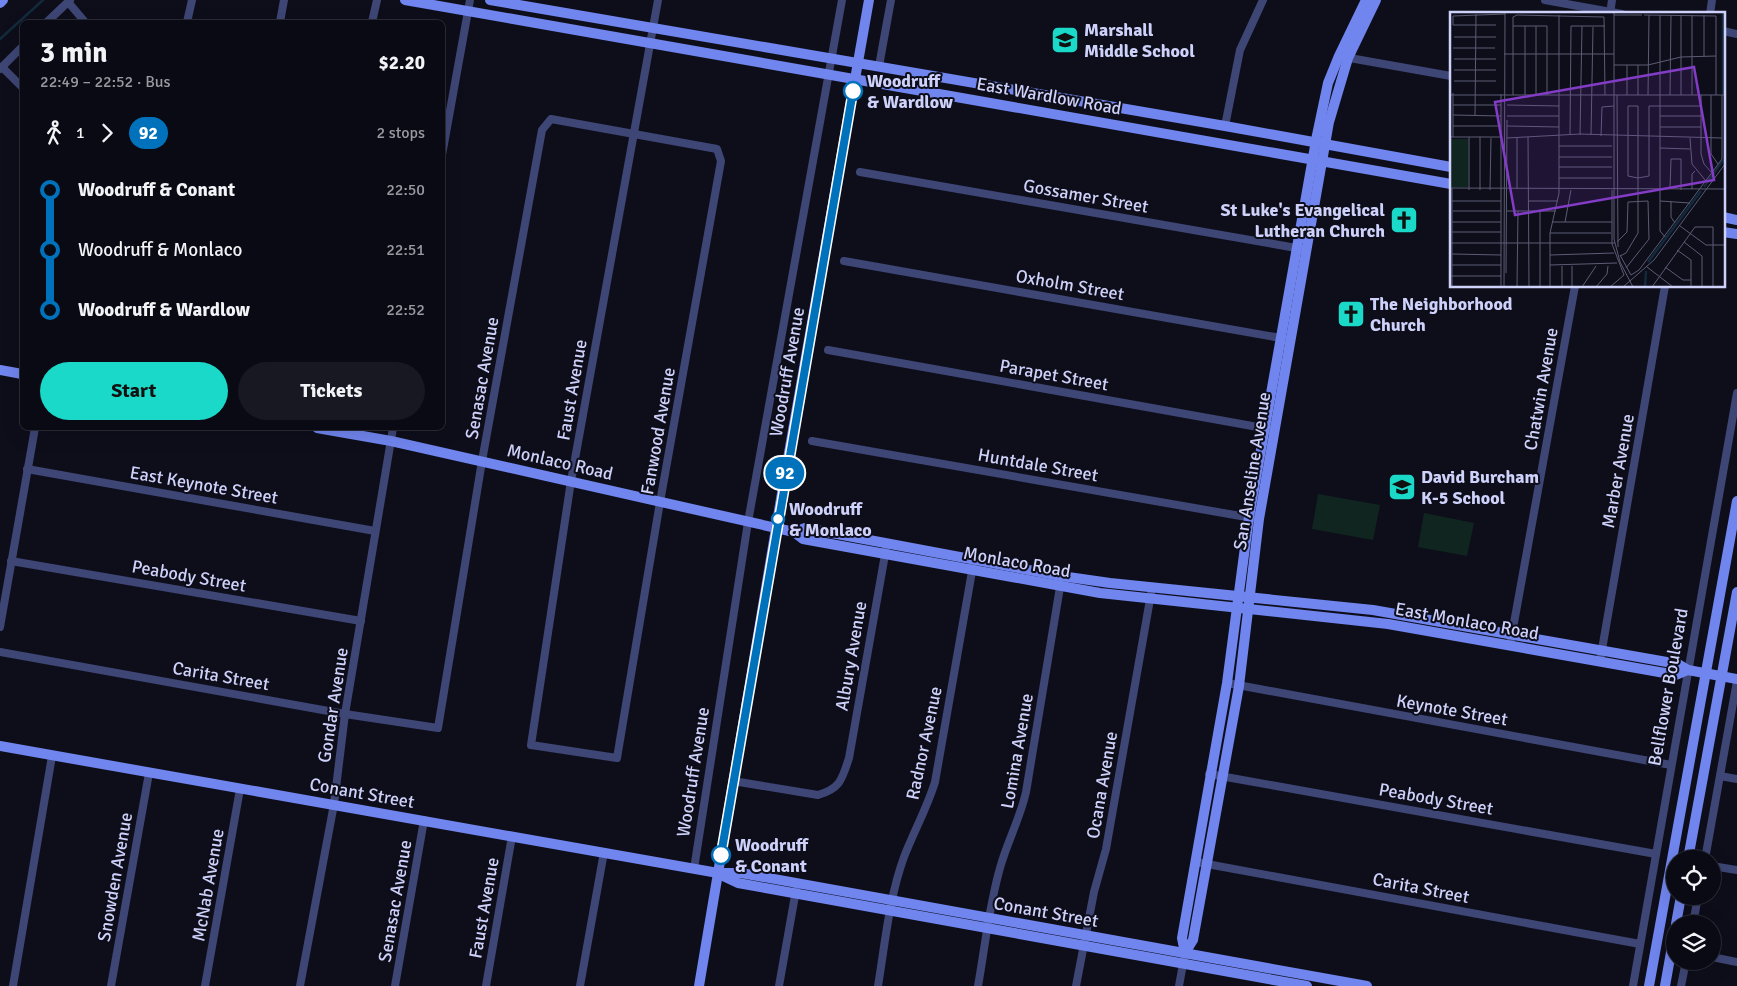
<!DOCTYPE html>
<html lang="en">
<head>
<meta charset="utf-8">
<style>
  body { margin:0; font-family:Signika,sans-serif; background:#181822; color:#f1f3f6; height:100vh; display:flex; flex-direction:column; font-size:19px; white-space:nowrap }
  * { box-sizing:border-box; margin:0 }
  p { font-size:16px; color:#999aa0 }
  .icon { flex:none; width:28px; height:28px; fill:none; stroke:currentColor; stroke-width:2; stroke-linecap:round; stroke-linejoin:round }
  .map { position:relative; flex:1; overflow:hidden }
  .details { position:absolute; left:20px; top:20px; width:425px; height:410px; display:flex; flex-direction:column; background:#0a0a14; border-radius:8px; box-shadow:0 5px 20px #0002,0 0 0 1px #2a2b34 }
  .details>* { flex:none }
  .badge { padding:0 10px; border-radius:16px; font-size:18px; line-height:32px }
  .tools { position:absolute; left:1666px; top:850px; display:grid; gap:10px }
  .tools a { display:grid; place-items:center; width:55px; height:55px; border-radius:50%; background:#0a0a14; box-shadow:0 5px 20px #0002,0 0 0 1px #2a2b34; font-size:25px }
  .map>.badge { position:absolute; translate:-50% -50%; box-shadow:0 0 0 2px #fff }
  .legs { display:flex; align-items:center; gap:8px; height:55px; padding:0 20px; font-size:16px }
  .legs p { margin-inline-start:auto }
  .headline { display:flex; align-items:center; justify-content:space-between; height:85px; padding:0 20px }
  h1 { font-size:28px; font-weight:700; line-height:38px }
  .cta { display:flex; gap:10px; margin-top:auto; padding:10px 20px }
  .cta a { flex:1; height:58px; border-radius:30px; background:#1ad9c8; color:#111; font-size:20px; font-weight:700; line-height:58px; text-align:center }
  .cta a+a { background:#181822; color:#f1f3f6 }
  ul { padding:0 20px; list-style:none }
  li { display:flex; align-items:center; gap:18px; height:60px; font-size:19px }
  li i { display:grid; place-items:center; width:8px; height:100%; margin:0 6px; background:currentColor }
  li i::after { content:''; width:12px; height:12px; margin:-6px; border:4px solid; border-radius:50%; background:#0a0a14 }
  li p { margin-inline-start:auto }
  li:first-child i { background:linear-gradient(#0000 50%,currentColor 0) }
  li:last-child i { background:linear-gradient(currentColor 50%,#0000 0) }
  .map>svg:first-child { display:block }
  .green { fill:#112520 }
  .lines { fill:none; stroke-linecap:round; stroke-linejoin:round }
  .stream { stroke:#122a3b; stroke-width:2.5 }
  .street { stroke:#3e4675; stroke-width:8 }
  .secondary { stroke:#7085ee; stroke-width:10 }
  .line-1-casing { stroke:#fff; stroke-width:11 }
  .line-1 { stroke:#0072bc; stroke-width:8 }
  .stop-1-dot { fill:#fff; stroke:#0072bc; stroke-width:2.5 }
  .labels { text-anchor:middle; stroke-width:4; stroke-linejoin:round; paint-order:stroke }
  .poi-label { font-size:18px; font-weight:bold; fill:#ced1f9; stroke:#0e0e1b; text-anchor:start }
  .stop-label { font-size:18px; font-weight:bold; fill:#ced1f9; stroke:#0e0e1b; text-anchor:start }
  .street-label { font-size:18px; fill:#ced1f9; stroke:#0e0e1b }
  .inset-river { fill:none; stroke:#122a3b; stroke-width:2.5 }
  .inset-road { fill:none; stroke:#5b5c74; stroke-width:1 }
  .view { fill:#833cc5; fill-opacity:0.15; stroke:#833cc5; stroke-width:2.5 }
  .inset-edge { fill:none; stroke:#ced1f9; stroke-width:2.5 }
</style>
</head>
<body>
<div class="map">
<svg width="1737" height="986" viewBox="0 0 1737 986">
  <rect width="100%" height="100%" fill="#0e0e1b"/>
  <g class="green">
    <path d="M1318,494L1380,505L1373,540L1312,529Z"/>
    <path d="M1424,513L1474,523L1467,556L1418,547Z"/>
  </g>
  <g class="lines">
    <path class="stream" d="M0,39L43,0"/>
    <g class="street">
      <path d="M1545,0L1622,14"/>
      <path d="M68,2L85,22"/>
      <path d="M1610,14L1612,0"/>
      <path d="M1710,14L1712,0"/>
      <path d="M47,22L70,0"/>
      <path d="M187,22L192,0"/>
      <path d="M280,22L284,0"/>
      <path d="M372,22L377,0"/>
      <path d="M1723,31L1737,34"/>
      <path d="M1344,57L1451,76"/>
      <path d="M879,66L891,0"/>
      <path d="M2,67L22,87"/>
      <path d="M0,69L22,47"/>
      <path d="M1225,126L1240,50L1263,0"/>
      <path d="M442,155L470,0"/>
      <path d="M860,172L1302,249"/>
      <path d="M844,261L1286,339"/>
      <path d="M828,350L1269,429"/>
      <path d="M812,441L1252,518"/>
      <path d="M27,469L375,531"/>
      <path d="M11,561L361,621"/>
      <path d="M0,627L35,428"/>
      <path d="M1510,645L1575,286"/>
      <path d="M0,652L345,714L438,728L482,461L542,130L551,119L717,149L721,161L660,502L617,758L531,745L571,481L658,0"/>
      <path d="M1600,661L1665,286"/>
      <path d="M1227,683L1671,765"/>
      <path d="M1209,774L1656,854"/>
      <path d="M1720,776L1737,779"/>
      <path d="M733,781L818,795C841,788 842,779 849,758L886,549"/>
      <path d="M1705,859L1737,681"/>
      <path d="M1196,862L1640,944"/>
      <path d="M1712,866L1737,870"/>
      <path d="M694,869L748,522L842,0"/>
      <path d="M1693,924L1698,896"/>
      <path d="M1712,957L1737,962"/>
      <path d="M13,986L52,756"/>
      <path d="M111,986L149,773"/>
      <path d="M205,986L240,789"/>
      <path d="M300,986L334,804L345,714L393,428"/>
      <path d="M395,986L424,820"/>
      <path d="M486,986L512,836"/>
      <path d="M580,986L604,852"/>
      <path d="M779,986L796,890"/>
      <path d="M878,986C885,944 889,898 904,857C914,831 927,808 935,782L974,560"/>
      <path d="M978,986C985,947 989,906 1000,868C1007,842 1020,819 1026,792L1061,581"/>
      <path d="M1076,986L1094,892L1106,849L1152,588"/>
      <path d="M1179,986L1185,953"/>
      <path d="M1633,986L1737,393"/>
      <path d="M1681,986L1686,961"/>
    </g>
    <g class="secondary">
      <path d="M405,0L1451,184"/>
      <path d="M490,0L1225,126L1451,167"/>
      <path d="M0,3L3,0"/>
      <path d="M1723,217L1737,220"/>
      <path d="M1723,232L1737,234"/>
      <path d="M0,370L22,374"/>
      <path d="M317,428L391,441L794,532L803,539L1100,593L1388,624L1676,675L1688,670"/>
      <path d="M794,532L805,528L1061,576L1110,583L1373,610L1678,664L1688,670L1737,679"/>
      <path d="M0,746L718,873H741L1367,986"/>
      <path d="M1688,859L1737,592"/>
      <path d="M721,875L738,883L1307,986"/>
      <path d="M1676,924L1681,896"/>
      <path d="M1185,953L1193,940L1239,686L1259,519L1329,122L1348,58L1376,0"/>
      <path d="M1185,953L1182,938L1227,683L1249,517L1317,135L1328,83L1339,56L1366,0"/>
      <path d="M699,986L784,481L869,0"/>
      <path d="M1649,986L1737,501"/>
      <path d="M1665,986L1675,930"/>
    </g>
  </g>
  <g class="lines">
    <g class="line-1-casing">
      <path id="line-1" d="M721,855L853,91"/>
    </g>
    <use href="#line-1" class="line-1"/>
  </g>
  <defs>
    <g id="school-square" transform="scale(1.4375)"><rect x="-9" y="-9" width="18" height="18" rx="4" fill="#1ad9c8" stroke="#0e0e1b"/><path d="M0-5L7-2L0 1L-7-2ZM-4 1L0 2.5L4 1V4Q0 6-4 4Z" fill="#111"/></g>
    <g id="church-square" transform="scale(1.4375)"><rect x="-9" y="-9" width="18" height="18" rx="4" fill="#1ad9c8" stroke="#0e0e1b"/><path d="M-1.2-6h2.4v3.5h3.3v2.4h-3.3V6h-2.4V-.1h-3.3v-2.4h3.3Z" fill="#111"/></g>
  </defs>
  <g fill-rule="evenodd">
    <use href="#school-square" x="1065" y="40"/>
    <use href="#church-square" x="1404" y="220"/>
    <use href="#church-square" x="1351" y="314"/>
    <use href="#school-square" x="1402" y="487"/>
  </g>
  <g class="stop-1-dot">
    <circle cx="853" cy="91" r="9"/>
    <circle cx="778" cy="519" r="6"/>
    <circle cx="721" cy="855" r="9"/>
  </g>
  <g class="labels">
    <g class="poi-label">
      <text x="1084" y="36">Marshall<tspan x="1084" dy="21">Middle School</tspan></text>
      <text x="1385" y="216" text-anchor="end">St Luke's Evangelical<tspan x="1385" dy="21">Lutheran Church</tspan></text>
      <text x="1370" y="310">The Neighborhood<tspan x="1370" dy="21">Church</tspan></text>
      <text x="1421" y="483">David Burcham<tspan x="1421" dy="21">K-5 School</tspan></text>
    </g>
    <g class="stop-label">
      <text x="867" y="87">Woodruff<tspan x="867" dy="21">&amp; Wardlow</tspan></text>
      <text x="789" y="515">Woodruff<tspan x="789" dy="21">&amp; Monlaco</tspan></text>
      <text x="735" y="851">Woodruff<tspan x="735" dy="21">&amp; Conant</tspan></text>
    </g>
    <g class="street-label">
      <text transform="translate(1049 96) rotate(10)" y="6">East Wardlow Road</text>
      <text transform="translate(1086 196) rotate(10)" y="6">Gossamer Street</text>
      <text transform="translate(1070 285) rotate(10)" y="6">Oxholm Street</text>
      <text transform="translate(787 372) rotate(-80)" y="6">Woodruff Avenue</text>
      <text transform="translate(1054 375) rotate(10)" y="6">Parapet Street</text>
      <text transform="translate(482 378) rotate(-80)" y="6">Senasac Avenue</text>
      <text transform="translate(1541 389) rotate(-80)" y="6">Chatwin Avenue</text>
      <text transform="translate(572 390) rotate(-80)" y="6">Faust Avenue</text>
      <text transform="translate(658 431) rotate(-80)" y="6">Fanwood Avenue</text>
      <text transform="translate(560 462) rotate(13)" y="6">Monlaco Road</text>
      <text transform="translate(1038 465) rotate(10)" y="6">Huntdale Street</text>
      <text transform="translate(1252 471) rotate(-81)" y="6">San Anseline Avenue</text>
      <text transform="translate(1618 471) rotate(-80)" y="6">Marber Avenue</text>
      <text transform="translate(204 485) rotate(10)" y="6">East Keynote Street</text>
      <text transform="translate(1017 562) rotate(10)" y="6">Monlaco Road</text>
      <text transform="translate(189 576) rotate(10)" y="6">Peabody Street</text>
      <text transform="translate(1467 621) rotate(10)" y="6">East Monlaco Road</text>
      <text transform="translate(851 656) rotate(-80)" y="6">Albury Avenue</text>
      <text transform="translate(221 676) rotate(10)" y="6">Carita Street</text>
      <text transform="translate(1668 687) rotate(-80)" y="6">Bellflower Boulevard</text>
      <text transform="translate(333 705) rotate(-81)" y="6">Gondar Avenue</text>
      <text transform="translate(1452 710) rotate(10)" y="6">Keynote Street</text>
      <text transform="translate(924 743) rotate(-78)" y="6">Radnor Avenue</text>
      <text transform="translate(1017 751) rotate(-80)" y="6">Lomina Avenue</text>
      <text transform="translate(693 772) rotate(-81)" y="6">Woodruff Avenue</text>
      <text transform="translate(1102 785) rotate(-80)" y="6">Ocana Avenue</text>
      <text transform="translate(362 793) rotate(10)" y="6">Conant Street</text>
      <text transform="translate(1436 799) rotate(10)" y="6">Peabody Street</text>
      <text transform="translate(115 877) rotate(-80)" y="6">Snowden Avenue</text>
      <text transform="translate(208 885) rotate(-80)" y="6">McNab Avenue</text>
      <text transform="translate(1421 888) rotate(11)" y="6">Carita Street</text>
      <text transform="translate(395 901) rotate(-80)" y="6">Senasac Avenue</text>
      <text transform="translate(484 908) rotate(-80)" y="6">Faust Avenue</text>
      <text transform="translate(1046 912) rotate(10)" y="6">Conant Street</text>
    </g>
  </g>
  <g transform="translate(1450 12)">
    <rect width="275" height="275" fill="#0e0e1b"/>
    <path d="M0,127H18V175H0Z" fill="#112520"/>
    <path class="inset-river" d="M273,0V82M254,175L273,148M198,250L251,179M195,275L196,259"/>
    <path class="inset-road" d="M164,0V227L170,250L183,275M164,3H192M194,3L266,4V83M210,3V219L215,225M242,3V83M254,3V44M46,13H3V4L55,2M63,14H97V83M4,25H46M3,36H45M54,42H164M4,47H46M164,53H198L231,45L266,44M188,53V83M4,58H46M4,69H46M0,83H275M63,83V5L67,3L154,5L155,83M75,83V14M86,83V14M167,83L168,235M177,83V53M198,83L199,3M220,83L221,3M231,83V3M251,83V142L254,152L262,161M261,83V142L268,152M3,93H51M57,93L109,94M3,103L51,104M25,104L26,2M57,104H109M210,104H251M3,114H51M57,114L109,115M210,115H251M120,123L121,14H155M130,123L132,14M141,123L143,15M151,124L152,95L164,94M0,125H52M3,125V81M67,125V177M78,125L79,275M57,126L130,122L272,126M240,126L242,152L256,169M109,134H162M210,136L240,137M109,145H162M109,155H162M109,166H162M0,176L275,177M220,177L221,147H231V178M242,177V162L245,159M19,178V125M30,178V125M40,178L41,126M2,189H51M79,189H108M210,189L240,191M221,189V205L225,211M3,199H51M57,199H106M2,210H51M102,210H162M115,210L121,178M230,214L256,233H275M2,220H51M100,221H161M167,230L177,220L178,190L198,189L199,227L176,256M234,230L252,244V275M0,231H165M227,238L241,248V275M2,242L51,243M100,243L164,241M170,243L181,263L189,258L272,147V83M170,244L176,241L188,221V94H178V164L188,166L199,164V94H251M2,253H51M100,253L167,251M197,255L223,275M215,255L233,268H241M56,261L57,108M1,264H51M2,275V176M51,275V82M54,275L55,0M67,275L68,199M90,275V199M100,275V221L109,181V3M112,275V254M122,275V254M132,275L146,254M146,275L157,262L158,254M160,275L174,263L162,232V178M173,275L204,248L275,152M202,275L245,215H263V275M275,275V159"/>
    <path class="view" d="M244,55L264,168L65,203L45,90Z"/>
    <rect width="275" height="275" class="inset-edge"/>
  </g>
</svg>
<div class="tools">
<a><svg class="icon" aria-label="locate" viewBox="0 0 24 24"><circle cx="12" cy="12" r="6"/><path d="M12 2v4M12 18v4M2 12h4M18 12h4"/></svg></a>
<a><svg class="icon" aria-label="layers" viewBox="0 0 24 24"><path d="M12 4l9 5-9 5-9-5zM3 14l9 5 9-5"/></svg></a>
</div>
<b class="badge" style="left:785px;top:473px;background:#0072bc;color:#fff">92</b>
<section class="details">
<div class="headline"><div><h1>3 min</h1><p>22:49 – 22:52 · Bus</p></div><b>$2.20</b></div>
<div class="legs"><svg class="icon" aria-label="walk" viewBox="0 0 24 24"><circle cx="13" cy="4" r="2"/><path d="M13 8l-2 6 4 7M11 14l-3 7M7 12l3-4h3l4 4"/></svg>1<svg class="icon" aria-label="forward" viewBox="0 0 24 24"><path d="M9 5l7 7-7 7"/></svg><b class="badge" style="background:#0072bc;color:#fff">92</b><p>2 stops</p></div>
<ul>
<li><i style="color:#0072bc"></i><b>Woodruff &amp; Conant</b><p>22:50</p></li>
<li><i style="color:#0072bc"></i><span>Woodruff &amp; Monlaco</span><p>22:51</p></li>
<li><i style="color:#0072bc"></i><b>Woodruff &amp; Wardlow</b><p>22:52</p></li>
</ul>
<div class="cta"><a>Start</a><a>Tickets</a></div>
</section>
</div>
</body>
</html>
